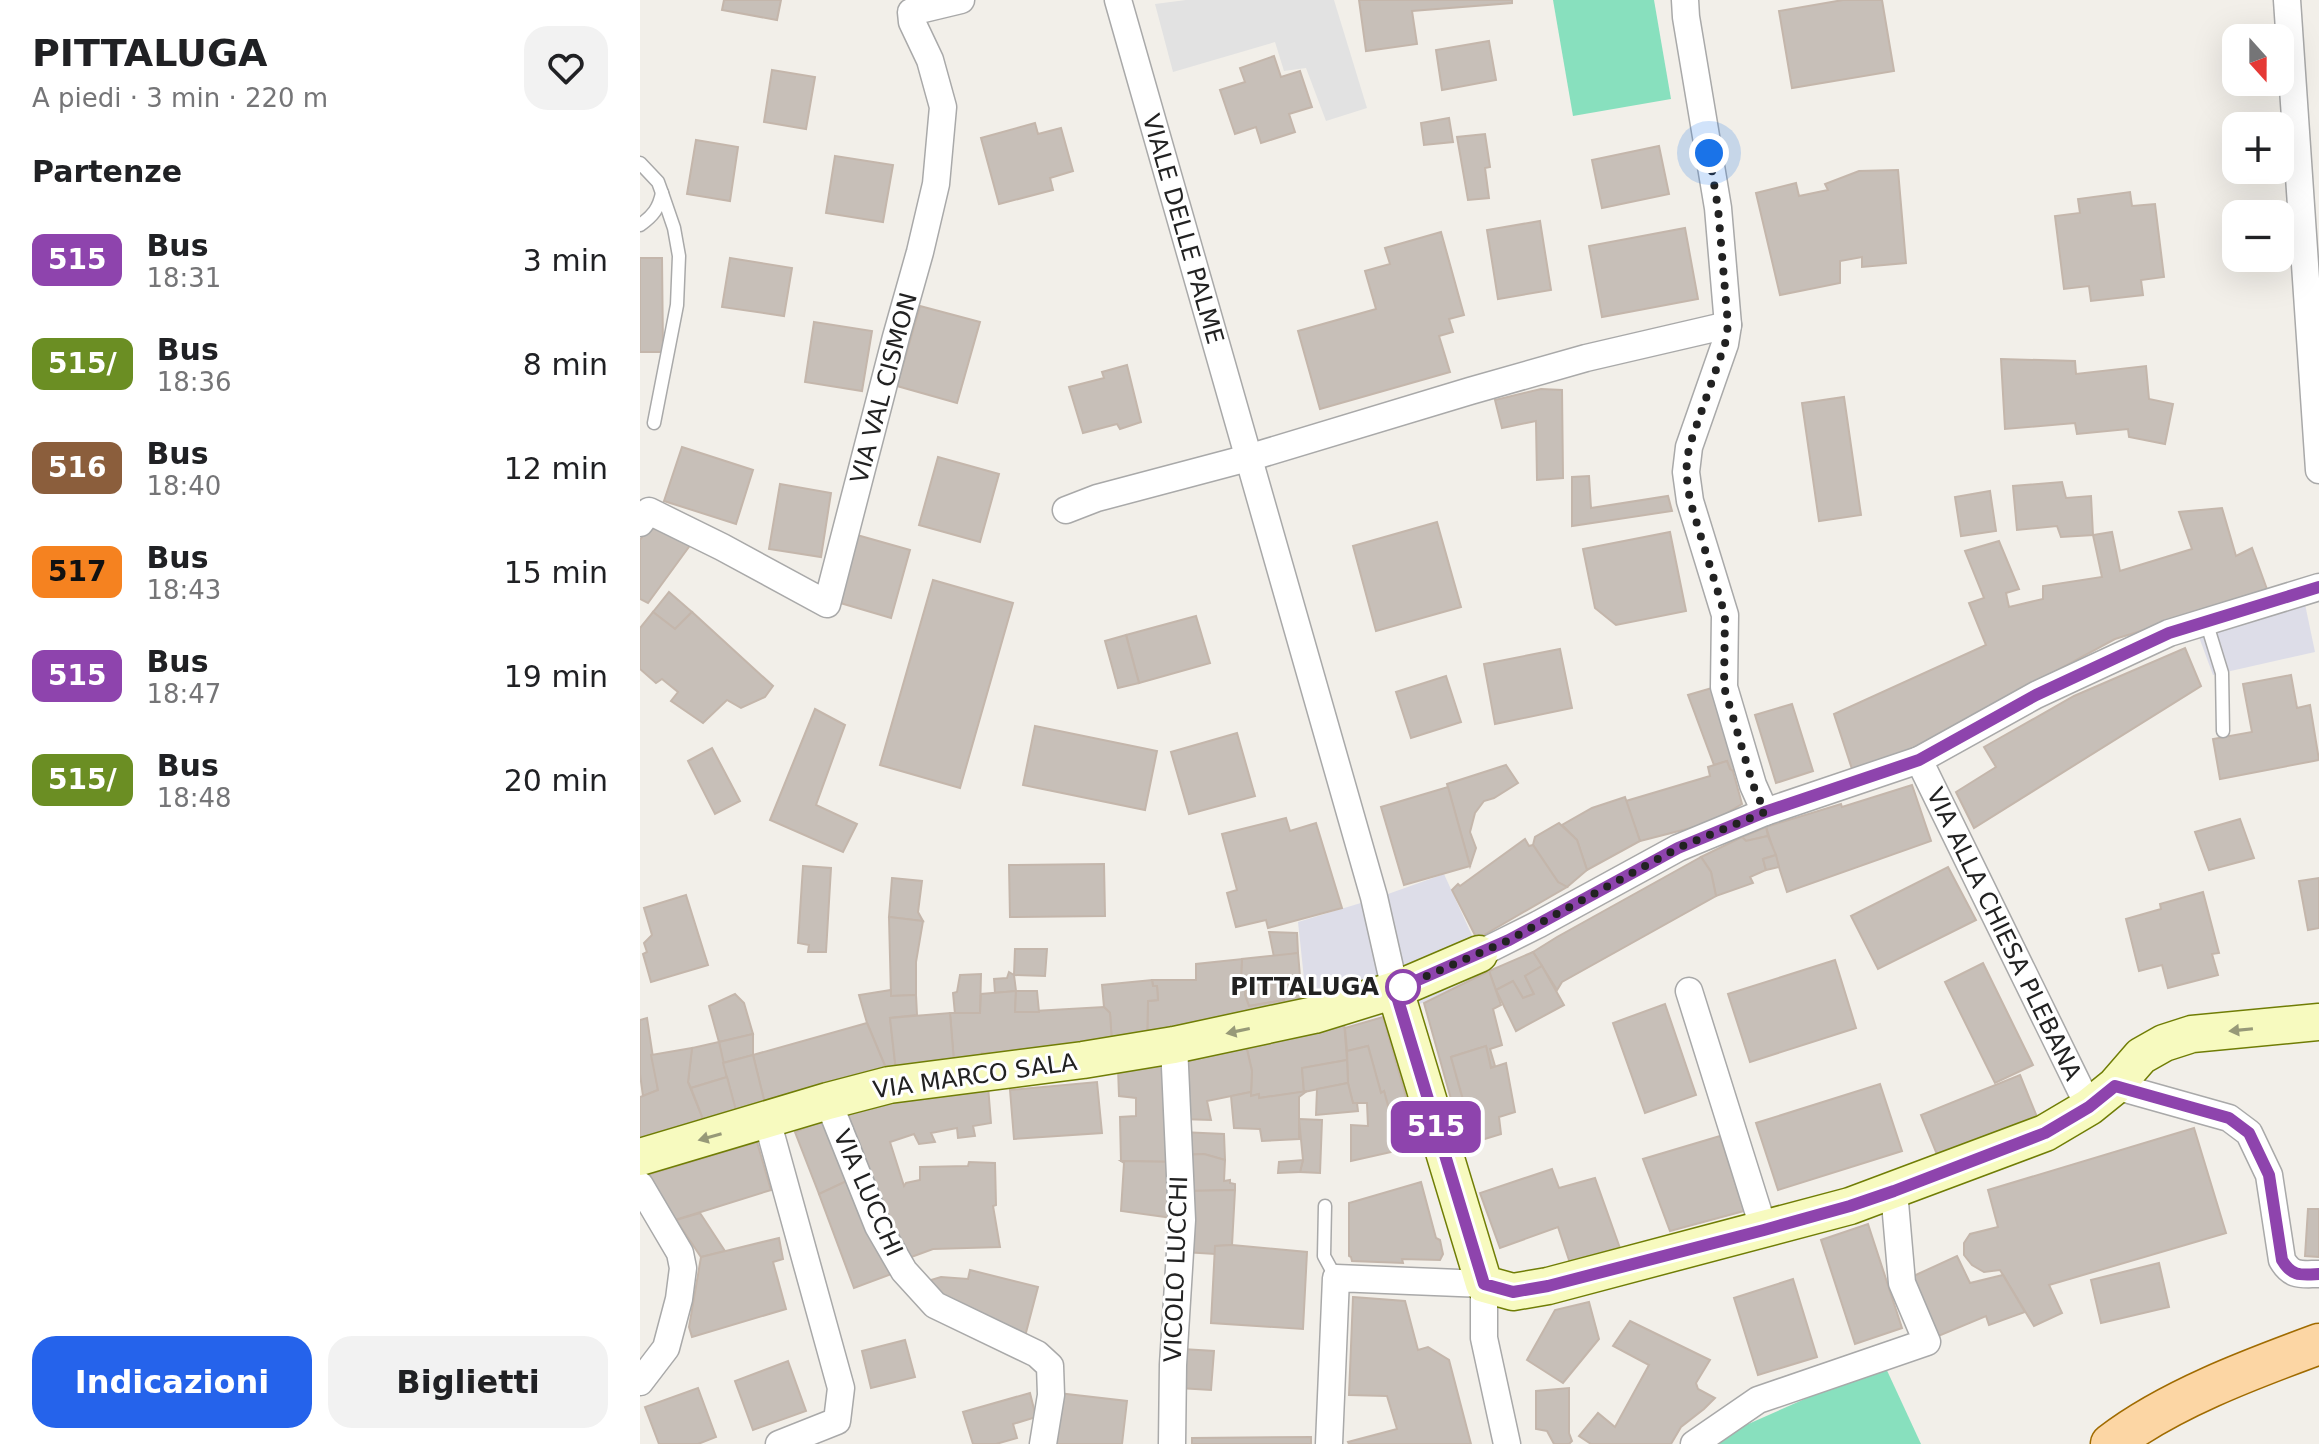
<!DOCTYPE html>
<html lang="it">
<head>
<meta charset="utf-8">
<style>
  body { margin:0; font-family:"DejaVu Sans",sans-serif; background:#f2f2f2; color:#202124; height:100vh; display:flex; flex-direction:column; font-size:30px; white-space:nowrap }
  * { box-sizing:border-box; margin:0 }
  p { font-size:26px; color:#757577 }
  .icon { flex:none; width:44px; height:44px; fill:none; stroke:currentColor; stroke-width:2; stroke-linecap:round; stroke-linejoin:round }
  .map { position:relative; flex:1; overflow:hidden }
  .panel { display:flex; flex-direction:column; background:#fff; width:640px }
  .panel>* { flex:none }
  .badge { padding:0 16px; border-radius:12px; font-size:28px; line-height:52px }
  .needle { width:52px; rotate:159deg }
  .buttons { position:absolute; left:1582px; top:24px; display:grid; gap:16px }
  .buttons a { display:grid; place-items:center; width:72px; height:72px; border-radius:16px; background:#fff; box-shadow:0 8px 32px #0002; font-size:40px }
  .you { position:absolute; width:40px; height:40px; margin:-20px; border:6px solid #fff; border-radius:50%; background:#1a73e8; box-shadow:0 0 0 12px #1a73e833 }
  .map>.badge { position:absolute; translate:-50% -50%; box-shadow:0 0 0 4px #fff }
  h2 { padding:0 32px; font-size:30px; line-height:72px }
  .round { display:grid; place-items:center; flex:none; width:84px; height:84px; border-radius:24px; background:#f2f2f2 }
  .headline { display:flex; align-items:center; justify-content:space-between; height:136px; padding:0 32px }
  h1 { font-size:38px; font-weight:800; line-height:60px }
  .cta { display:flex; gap:16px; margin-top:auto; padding:16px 32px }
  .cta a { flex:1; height:92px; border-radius:24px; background:#2563eb; color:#fff; font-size:32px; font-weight:800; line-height:92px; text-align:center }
  .cta a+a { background:#f2f2f2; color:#202124 }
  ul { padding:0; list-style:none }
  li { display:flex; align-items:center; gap:24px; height:104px; padding:0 32px }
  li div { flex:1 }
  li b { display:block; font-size:30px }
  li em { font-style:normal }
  li .badge { min-width:88px; font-weight:700; text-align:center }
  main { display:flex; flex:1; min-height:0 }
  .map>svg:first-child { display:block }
  .pitch { fill:#88e0be }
  .parking { fill:#e2e2e2 }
  .plaza { fill:#dddde8 }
  .building { fill:#c7bfb8; stroke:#c4b6ab; stroke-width:2 }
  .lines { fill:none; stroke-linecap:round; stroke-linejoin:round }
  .lane-casing { stroke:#a9a9a9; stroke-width:15 }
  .street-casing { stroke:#a9a9a9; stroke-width:29 }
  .secondary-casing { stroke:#707d05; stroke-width:39 }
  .primary-casing { stroke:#a06b00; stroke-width:43 }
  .lane { stroke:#fff; stroke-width:12 }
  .street { stroke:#fff; stroke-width:26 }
  .secondary { stroke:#f7fabf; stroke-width:36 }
  .primary { stroke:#fcd6a4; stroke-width:40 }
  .oneway { fill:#979978 }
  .line-casing { stroke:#fff; stroke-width:18 }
  .line { stroke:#8e44ad; stroke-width:12 }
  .walk { stroke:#222; stroke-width:8; stroke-dasharray:0 14.4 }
  .stop-dot { fill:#fff; stroke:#8e44ad; stroke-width:4 }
  .labels { text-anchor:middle; stroke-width:6; stroke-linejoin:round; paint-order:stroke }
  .street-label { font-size:24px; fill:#222; stroke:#fff }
  .stop-label { font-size:24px; font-weight:bold; fill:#222; stroke:#fff; text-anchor:end }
</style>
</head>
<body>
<main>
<section class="panel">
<div class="headline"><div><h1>PITTALUGA</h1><p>A piedi · 3 min · 220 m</p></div><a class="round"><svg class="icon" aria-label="heart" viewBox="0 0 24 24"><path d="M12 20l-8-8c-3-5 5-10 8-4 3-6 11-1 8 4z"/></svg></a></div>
<h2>Partenze</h2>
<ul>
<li><span class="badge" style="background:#8e44ad;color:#fff">515</span><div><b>Bus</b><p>18:31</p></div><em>3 min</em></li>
<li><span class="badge" style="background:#6b8e23;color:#fff">515/</span><div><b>Bus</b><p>18:36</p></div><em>8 min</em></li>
<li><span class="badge" style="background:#8b5e3c;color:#fff">516</span><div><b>Bus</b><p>18:40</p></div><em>12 min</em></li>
<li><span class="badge" style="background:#f58220;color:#111">517</span><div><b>Bus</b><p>18:43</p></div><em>15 min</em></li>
<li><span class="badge" style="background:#8e44ad;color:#fff">515</span><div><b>Bus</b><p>18:47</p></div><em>19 min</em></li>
<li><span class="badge" style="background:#6b8e23;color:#fff">515/</span><div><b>Bus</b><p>18:48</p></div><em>20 min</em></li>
</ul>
<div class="cta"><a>Indicazioni</a><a>Biglietti</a></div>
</section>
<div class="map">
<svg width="1679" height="1444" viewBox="0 0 1679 1444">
  <rect width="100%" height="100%" fill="#f2efe9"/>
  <g class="pitch">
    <path d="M913,0H1014L1031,99L933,116Z"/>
    <path d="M1244,1364L1281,1444H1067L1072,1440Z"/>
  </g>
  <path class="parking" d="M546,0H694L727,108L686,121L666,68L644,71L635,42L533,72L515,4Z"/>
  <g class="plaza">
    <path d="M1661,585L1675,652L1573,675L1552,618Z"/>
    <path d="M804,874L835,942L844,973L782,1003L706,1026L705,1021L678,1027L665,988L658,922L734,899Z"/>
  </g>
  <g class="building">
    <path d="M84,0H141L137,20L82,10Z"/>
    <path d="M719,0H872V3L772,11L777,44L726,51Z"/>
    <path d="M1203,0H1242L1254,71L1152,88L1139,11Z"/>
    <path d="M849,41L856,80L802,90L796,50Z"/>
    <path d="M634,56L641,77L660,71L672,107L649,114L655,132L621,143L616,127L595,134L580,90L605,82L600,68Z"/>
    <path d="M132,70L175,77L166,129L124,122Z"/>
    <path d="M809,118L813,142L784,145L781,123Z"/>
    <path d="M395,123L398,134L421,128L433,171L410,178L413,190L359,204L341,138Z"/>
    <path d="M845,134L850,167L845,168L849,198L828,200L817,137Z"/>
    <path d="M56,140L98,147L90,201L47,194Z"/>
    <path d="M1019,146L1029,194L962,208L952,160Z"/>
    <path d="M195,156L253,165L243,222L186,213Z"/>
    <path d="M1258,170L1266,263L1222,267V257L1200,261V283L1140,295L1116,193L1156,183L1159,196L1188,190L1185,184L1219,171Z"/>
    <path d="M1490,192L1492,206L1515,204L1524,277L1501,280L1503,295L1451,301L1449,286L1424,289L1415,216L1440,213L1438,199Z"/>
    <path d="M900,221L911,290L858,299L847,230Z"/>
    <path d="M1045,228L1058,299L962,317L949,246Z"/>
    <path d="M801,232L824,315L809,319L813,332L799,336L810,372L680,409L658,331L736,309L725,271L750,264L745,248Z"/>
    <path d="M0,258H22L23,352H0Z"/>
    <path d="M90,258L152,268L144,316L82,307Z"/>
    <path d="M280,306L340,322L317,403L257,386Z"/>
    <path d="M174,322L232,331L222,391L165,382Z"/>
    <path d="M1361,359L1435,361L1436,374L1506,366L1509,399L1533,404L1525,444L1489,437L1488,429L1437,434L1435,423L1365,429Z"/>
    <path d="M487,365L501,422L480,429L477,424L443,433L429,387L464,378L462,372Z"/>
    <path d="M901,389L922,390L923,478L897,480L896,421L862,428L855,400Z"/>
    <path d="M1204,397L1221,515L1179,521L1162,403Z"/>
    <path d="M42,447L113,470L96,524L24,501Z"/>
    <path d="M298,457L359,474L340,542L279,525Z"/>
    <path d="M949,476L951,508L1028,496L1032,511L932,526V477Z"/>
    <path d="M1422,482L1426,498L1451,496L1453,535L1421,537L1417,526L1377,530L1373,486Z"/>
    <path d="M140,484L191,493L181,557L129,549Z"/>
    <path d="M1350,491L1356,531L1321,536L1315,497Z"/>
    <path d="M1582,508L1596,556L1612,548L1628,592L1475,639L1257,757L1212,769L1194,714L1346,645L1329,603L1344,598L1325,551L1359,541L1379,589L1366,593L1369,607L1403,599V586L1462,577L1453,535L1472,532L1480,571L1552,549L1539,512Z"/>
    <path d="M14,522L54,540L8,603L0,599V540Z"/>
    <path d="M797,522L821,607L736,631L713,546Z"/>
    <path d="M1030,532L1046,611L976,625L955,608L943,549Z"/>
    <path d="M217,535L270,550L251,618L197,602Z"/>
    <path d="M293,580L373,603L320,788L240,765Z"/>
    <path d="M29,592L52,612L35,629L13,612Z"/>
    <path d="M13,612L35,629L52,612L133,686L125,697L101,708L87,700L63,723L31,701L38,692L22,679L16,683L0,669V628Z"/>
    <path d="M556,616L570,663L499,683L486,635Z"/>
    <path d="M486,635L499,683L478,688L465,641Z"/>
    <path d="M1545,648L1561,686L1334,828L1316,792L1356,767L1344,747L1434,696Z"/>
    <path d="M920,649L932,708L855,724L844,664Z"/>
    <path d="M1651,675L1657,708L1670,705L1679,760L1580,779L1573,739L1612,732L1603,684Z"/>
    <path d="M806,676L821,722L771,738L756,692Z"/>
    <path d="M1072,688L1098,769L1093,771L1090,769L1087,761L1074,765L1048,695Z"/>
    <path d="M1152,704L1173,771L1136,783L1115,715Z"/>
    <path d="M175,709L205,725L176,805L217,824L203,852L130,820Z"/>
    <path d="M395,726L517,751L505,810L383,785Z"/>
    <path d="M597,733L615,796L549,814L531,752Z"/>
    <path d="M72,748L100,801L75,814L48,761Z"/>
    <path d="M1087,761L1090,769L1093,771L1102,804L1070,823L1000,841L986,801L1070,776L1068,767Z"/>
    <path d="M866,765L878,783L854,798L844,801L835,813L830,832L836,848L830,866L807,784Z"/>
    <path d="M1272,785L1291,841L1147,892L1126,827L1201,804L1202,807Z"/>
    <path d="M808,787L830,866L764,885L741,807Z"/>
    <path d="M985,797L1000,841L947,870L937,840L922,825L952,808Z"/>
    <path d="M646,818L650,831L676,823L702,908L628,928L626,920L596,927L587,893L597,890L582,834Z"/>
    <path d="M1600,819L1614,858L1569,870L1555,832Z"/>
    <path d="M919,823L937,840L947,870L927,887L918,882L893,845L895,837Z"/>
    <path d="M1126,827L1128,836L1106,841L1102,837Z"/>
    <path d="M1128,836L1136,855L1123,859L1126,870L1110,877L1113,883L1076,896L1071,872L1061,857L1102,837L1106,841Z"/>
    <path d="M885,839L889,846L893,845L918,882L927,887L837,939L812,890L818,884L820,886Z"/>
    <path d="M1136,855L1139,867L1126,870L1123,859Z"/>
    <path d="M1061,857L1071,872L1076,896L922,982L917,990L893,952L917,937Z"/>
    <path d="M464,864L465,916L370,917L369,865Z"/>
    <path d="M163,866L191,868L186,952H168L169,945L158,943Z"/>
    <path d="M1308,867L1336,920L1238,969L1211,916Z"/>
    <path d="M252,878L282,881L278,912L283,921L249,917Z"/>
    <path d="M1679,878V928L1668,930L1659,881Z"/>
    <path d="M1563,892L1579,953L1572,954L1578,975L1528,988L1522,965L1499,971L1486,919L1521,909L1520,904Z"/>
    <path d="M46,895L68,965L11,982L3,954L7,952L4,943L12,935L4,908Z"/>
    <path d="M249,917L283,921L276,962V995L251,996Z"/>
    <path d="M629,932L657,933L658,953L634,957Z"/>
    <path d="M375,949H407L405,976L374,975Z"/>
    <path d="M893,952L902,966L885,976L894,994L883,998L873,981L856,990L849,971Z"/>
    <path d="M658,953L661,988L643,992L644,1000L609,1006L605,995L606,977H601L602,959Z"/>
    <path d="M602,959L601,977H606L605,995L609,1006L644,1000L643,992L661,988L668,1003L507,1043L508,1001L518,1000L517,986H513L512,980H556V964Z"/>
    <path d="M1195,960L1216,1028L1110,1062L1088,994Z"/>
    <path d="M1343,963L1393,1065L1355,1083L1305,982Z"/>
    <path d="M902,966L924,1005L876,1031L856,990L873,981L883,998L894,994L885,976Z"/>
    <path d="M849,971L861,1005L853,1009L862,1045L850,1049L855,1066L851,1068L846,1046L811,1057L835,1142L824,1145L784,1003Z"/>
    <path d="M369,972L374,975L376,991L355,993L354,979L367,978Z"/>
    <path d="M341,974L340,1013L315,1014L313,993L317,992L320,975Z"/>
    <path d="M512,980L513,986H517L518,1000L508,1001L507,1043L472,1044L470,1013L464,1007L462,985Z"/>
    <path d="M251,990V996L276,995L277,1015L250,1018L256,1071L248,1073L227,1023L219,995Z"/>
    <path d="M376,991L375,1012L464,1007L470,1013L472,1044L398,1053H342L343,1059L314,1062L310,1013H340L341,994Z"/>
    <path d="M376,991H397L399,1012H375Z"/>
    <path d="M95,994L104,1003L113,1034L79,1042L69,1006Z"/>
    <path d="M1025,1004L1056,1095L1005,1113L973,1023Z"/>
    <path d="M310,1013L314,1062L256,1071L250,1018Z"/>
    <path d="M743,1017L780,1145L760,1150L744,1091L741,1093L728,1046L707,1051L705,1028Z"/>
    <path d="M7,1018L18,1090L3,1096L0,1074V1020Z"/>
    <path d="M704,1022L707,1060L662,1068L664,1092L619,1098V1094L611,1096L612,1071L606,1045Z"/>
    <path d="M227,1023L248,1073L126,1108L113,1055Z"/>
    <path d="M113,1034V1055L83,1063L79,1042Z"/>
    <path d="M79,1042L87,1077L51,1088L48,1082L52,1048Z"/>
    <path d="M606,1045L612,1071L611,1092L567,1101L571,1120L541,1119L539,1064Z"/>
    <path d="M728,1046L741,1093L744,1091L760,1150L711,1161V1125L728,1126L727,1103H713L708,1083L707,1051Z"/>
    <path d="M846,1046L851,1068L866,1063L875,1112L859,1117L861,1134L835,1142L811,1057Z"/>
    <path d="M52,1048L48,1082L65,1124L2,1142L0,1135V1097L18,1090L11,1055Z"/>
    <path d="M113,1055L126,1108L96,1111L83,1063Z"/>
    <path d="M707,1060L708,1083L664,1092L662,1068Z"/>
    <path d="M530,1063L538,1162L481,1161L480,1117L496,1116V1098L479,1096L478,1068Z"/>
    <path d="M1380,1075L1397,1117L1298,1157L1281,1115Z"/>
    <path d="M87,1077L97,1114L65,1124L51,1088Z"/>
    <path d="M457,1082L462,1133L374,1139L370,1090Z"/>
    <path d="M708,1083L713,1103H717L718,1111L676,1115L677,1089Z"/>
    <path d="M1240,1084L1262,1151L1138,1190L1116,1123Z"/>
    <path d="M348,1086L351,1123L333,1126L335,1136L318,1138L317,1128L291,1133L295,1142L279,1144L274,1134L250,1142L264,1186L266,1183L280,1180V1167L328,1166L329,1162L355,1163L356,1205L353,1206L360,1247L293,1249L266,1259L204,1112L281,1093Z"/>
    <path d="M667,1091L659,1097V1139L622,1141L620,1129L594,1128L591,1096L611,1092V1096L619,1094V1098Z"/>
    <path d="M185,1119L211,1179L179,1194L155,1132Z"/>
    <path d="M659,1119L682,1120L680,1173L660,1172L663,1160Z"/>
    <path d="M1554,1128L1586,1233L1409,1285L1422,1313L1394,1326L1360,1270L1344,1272L1332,1265L1324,1255V1243L1330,1234L1358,1227L1348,1190Z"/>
    <path d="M541,1132L584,1134L585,1160L564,1154L542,1155Z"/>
    <path d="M1080,1136L1104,1211L1030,1231L1003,1159Z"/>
    <path d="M117,1142L131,1190L35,1220L0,1177Z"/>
    <path d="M564,1154L585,1160L584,1181L590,1180V1183L595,1184V1190L548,1191L542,1155Z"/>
    <path d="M663,1160L660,1172L638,1173L639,1162Z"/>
    <path d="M481,1161L538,1162L540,1219L481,1211L484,1163Z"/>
    <path d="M912,1169L919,1188L955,1178L981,1251L931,1266L918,1227L860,1248L840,1193Z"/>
    <path d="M213,1178L257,1272L214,1288L179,1194Z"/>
    <path d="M781,1182L796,1238L800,1240L803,1254L800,1260L762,1259L763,1263L712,1261L711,1257L709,1256V1203Z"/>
    <path d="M595,1190L592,1245L575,1246V1254L544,1252L548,1191Z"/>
    <path d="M1668,1209H1679V1257L1665,1256Z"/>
    <path d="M60,1213L85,1251L61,1257L36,1220Z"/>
    <path d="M1228,1224L1262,1328L1215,1344L1181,1240Z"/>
    <path d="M139,1238L143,1259L133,1262L146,1309L52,1337L49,1327L61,1257Z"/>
    <path d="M592,1245L667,1252L663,1329L571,1323L575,1246Z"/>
    <path d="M1317,1256L1330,1283L1363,1275L1385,1312L1349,1325L1346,1316L1296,1337L1267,1279Z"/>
    <path d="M1519,1263L1529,1307L1461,1323L1451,1280Z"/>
    <path d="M330,1270L398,1287L384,1340L294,1298L284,1282L301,1277L328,1279Z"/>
    <path d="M1153,1279L1177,1357L1118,1375L1094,1298Z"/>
    <path d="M713,1297L765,1301L778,1350L788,1347L809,1360L831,1444H709L708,1442L757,1429L747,1396L709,1395Z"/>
    <path d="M949,1302L959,1339L923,1383L887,1360L915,1310Z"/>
    <path d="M990,1321L1070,1360L1056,1383L1058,1389L1075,1398L1064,1409L1041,1427L1031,1444H951L939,1436L958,1413L975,1427L1009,1365L973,1346Z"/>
    <path d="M265,1340L275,1377L231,1388L222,1351Z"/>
    <path d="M542,1349L574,1351L571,1390L539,1388Z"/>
    <path d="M148,1361L166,1411L113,1430L95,1381Z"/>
    <path d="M58,1388L76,1437L58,1444H19L5,1407Z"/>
    <path d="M929,1388V1433L932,1441L929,1444H914L907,1431L896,1429V1391Z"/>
    <path d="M390,1393L396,1417L373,1424L377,1438L356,1444H333L323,1412Z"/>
    <path d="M418,1393L487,1401L482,1444H412Z"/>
    <path d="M671,1437V1444H552V1438Z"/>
  </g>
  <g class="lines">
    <g class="lane-casing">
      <g id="lane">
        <path d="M0,163L18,182L22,193L34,228L39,256L37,305L14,423"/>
        <path d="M0,225C13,216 19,208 22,193"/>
        <path d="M1566,621L1582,673L1583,731"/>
        <path d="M685,1206L684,1256L696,1278"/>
      </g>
    </g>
    <g class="street-casing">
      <g id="street">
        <path d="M478,0L734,897L755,990"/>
        <path d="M1045,0L1046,17L1078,208L1088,325L1085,344L1049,447L1046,472L1050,501L1085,615L1084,687L1113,785L1125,812"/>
        <path d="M1647,0L1679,470"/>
        <path d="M426,510L457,498L608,458L830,391L946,358L1088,325"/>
        <path d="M0,523L9,511L82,547L187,604L256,337L280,252L296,184L303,107L290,60L272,22L271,12L321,0"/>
        <path d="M1279,760L1449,1107"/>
        <path d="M839,954L899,924L1038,848L1125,812L1279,760L1396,695L1529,633L1679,587"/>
        <path d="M1049,991L1124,1230"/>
        <path d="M1475,1086L1589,1118L1609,1133L1629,1175L1642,1260C1652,1277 1661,1274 1679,1274"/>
        <path d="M188,1101L238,1226L264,1271L295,1305L397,1354L410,1366L411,1395L403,1444"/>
        <path d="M127,1120L201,1388L197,1421L139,1444"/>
        <path d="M0,1185L40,1253L43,1268L39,1299L26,1348L0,1382"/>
        <path d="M532,1444L533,1365L542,1220L534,1045"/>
        <path d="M689,1444L696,1278L844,1284V1338L867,1444"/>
        <path d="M1054,1444L1118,1400L1287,1342L1262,1283L1254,1191"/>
      </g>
    </g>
    <g class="secondary-casing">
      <g id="secondary">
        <path d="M755,990L844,1284L873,1292L908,1286L1210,1206L1405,1133L1449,1107L1475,1086L1501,1056L1524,1043L1552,1034L1679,1022"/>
        <path d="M0,1157L188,1101L249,1085L443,1060L534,1045L674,1015L755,990L839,954"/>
      </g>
    </g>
    <g class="primary-casing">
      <path id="primary" d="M1471,1444C1528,1400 1611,1369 1679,1344"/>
    </g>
    <use href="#lane" class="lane"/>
    <use href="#street" class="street"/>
    <use href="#secondary" class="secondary"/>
    <use href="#primary" class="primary"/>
  </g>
  <defs><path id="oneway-solid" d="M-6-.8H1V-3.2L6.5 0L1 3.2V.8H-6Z" transform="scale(2)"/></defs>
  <g class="oneway">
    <use href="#oneway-solid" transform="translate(1601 1030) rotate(174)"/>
    <use href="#oneway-solid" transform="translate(598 1031) rotate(168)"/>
    <use href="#oneway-solid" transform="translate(70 1137) rotate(164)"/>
  </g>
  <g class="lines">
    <g class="line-casing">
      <path id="line" d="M1679,587L1529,633L1396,695L1279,760L1125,812L1038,848L869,940L755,990L844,1284L873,1292L908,1286L1124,1230L1210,1206L1254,1191L1405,1133L1449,1107L1475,1086L1589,1118L1609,1133L1629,1175L1642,1260C1652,1277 1661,1275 1679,1274"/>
    </g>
    <use href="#line" class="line"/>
    <path class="walk" d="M763,987L755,990L869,940L1038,848L1125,812L1113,785L1084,687L1085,615L1050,501L1046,472L1049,447L1085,344L1088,325L1078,208L1069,153"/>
  </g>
  <circle class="stop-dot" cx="763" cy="987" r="16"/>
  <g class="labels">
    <g class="street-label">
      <text transform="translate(543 229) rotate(74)" y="8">VIALE DELLE PALME</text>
      <text transform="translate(244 388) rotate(-75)" y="8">VIA VAL CISMON</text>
      <text transform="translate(1364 934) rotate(64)" y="8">VIA ALLA CHIESA PLEBANA</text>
      <text transform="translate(335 1076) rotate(-8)" y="8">VIA MARCO SALA</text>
      <text transform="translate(228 1193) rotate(66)" y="8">VIA LUCCHI</text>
      <text transform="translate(536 1269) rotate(-88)" y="8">VICOLO LUCCHI</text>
    </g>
    <g class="stop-label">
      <text x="739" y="995">PITTALUGA</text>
    </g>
  </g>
</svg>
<div class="buttons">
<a><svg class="needle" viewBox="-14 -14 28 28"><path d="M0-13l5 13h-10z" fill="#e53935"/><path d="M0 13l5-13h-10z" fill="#757577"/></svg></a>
<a>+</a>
<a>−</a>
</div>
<div class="you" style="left:1069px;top:153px"></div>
<b class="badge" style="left:796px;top:1127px;background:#8e44ad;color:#fff">515</b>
</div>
</main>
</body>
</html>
